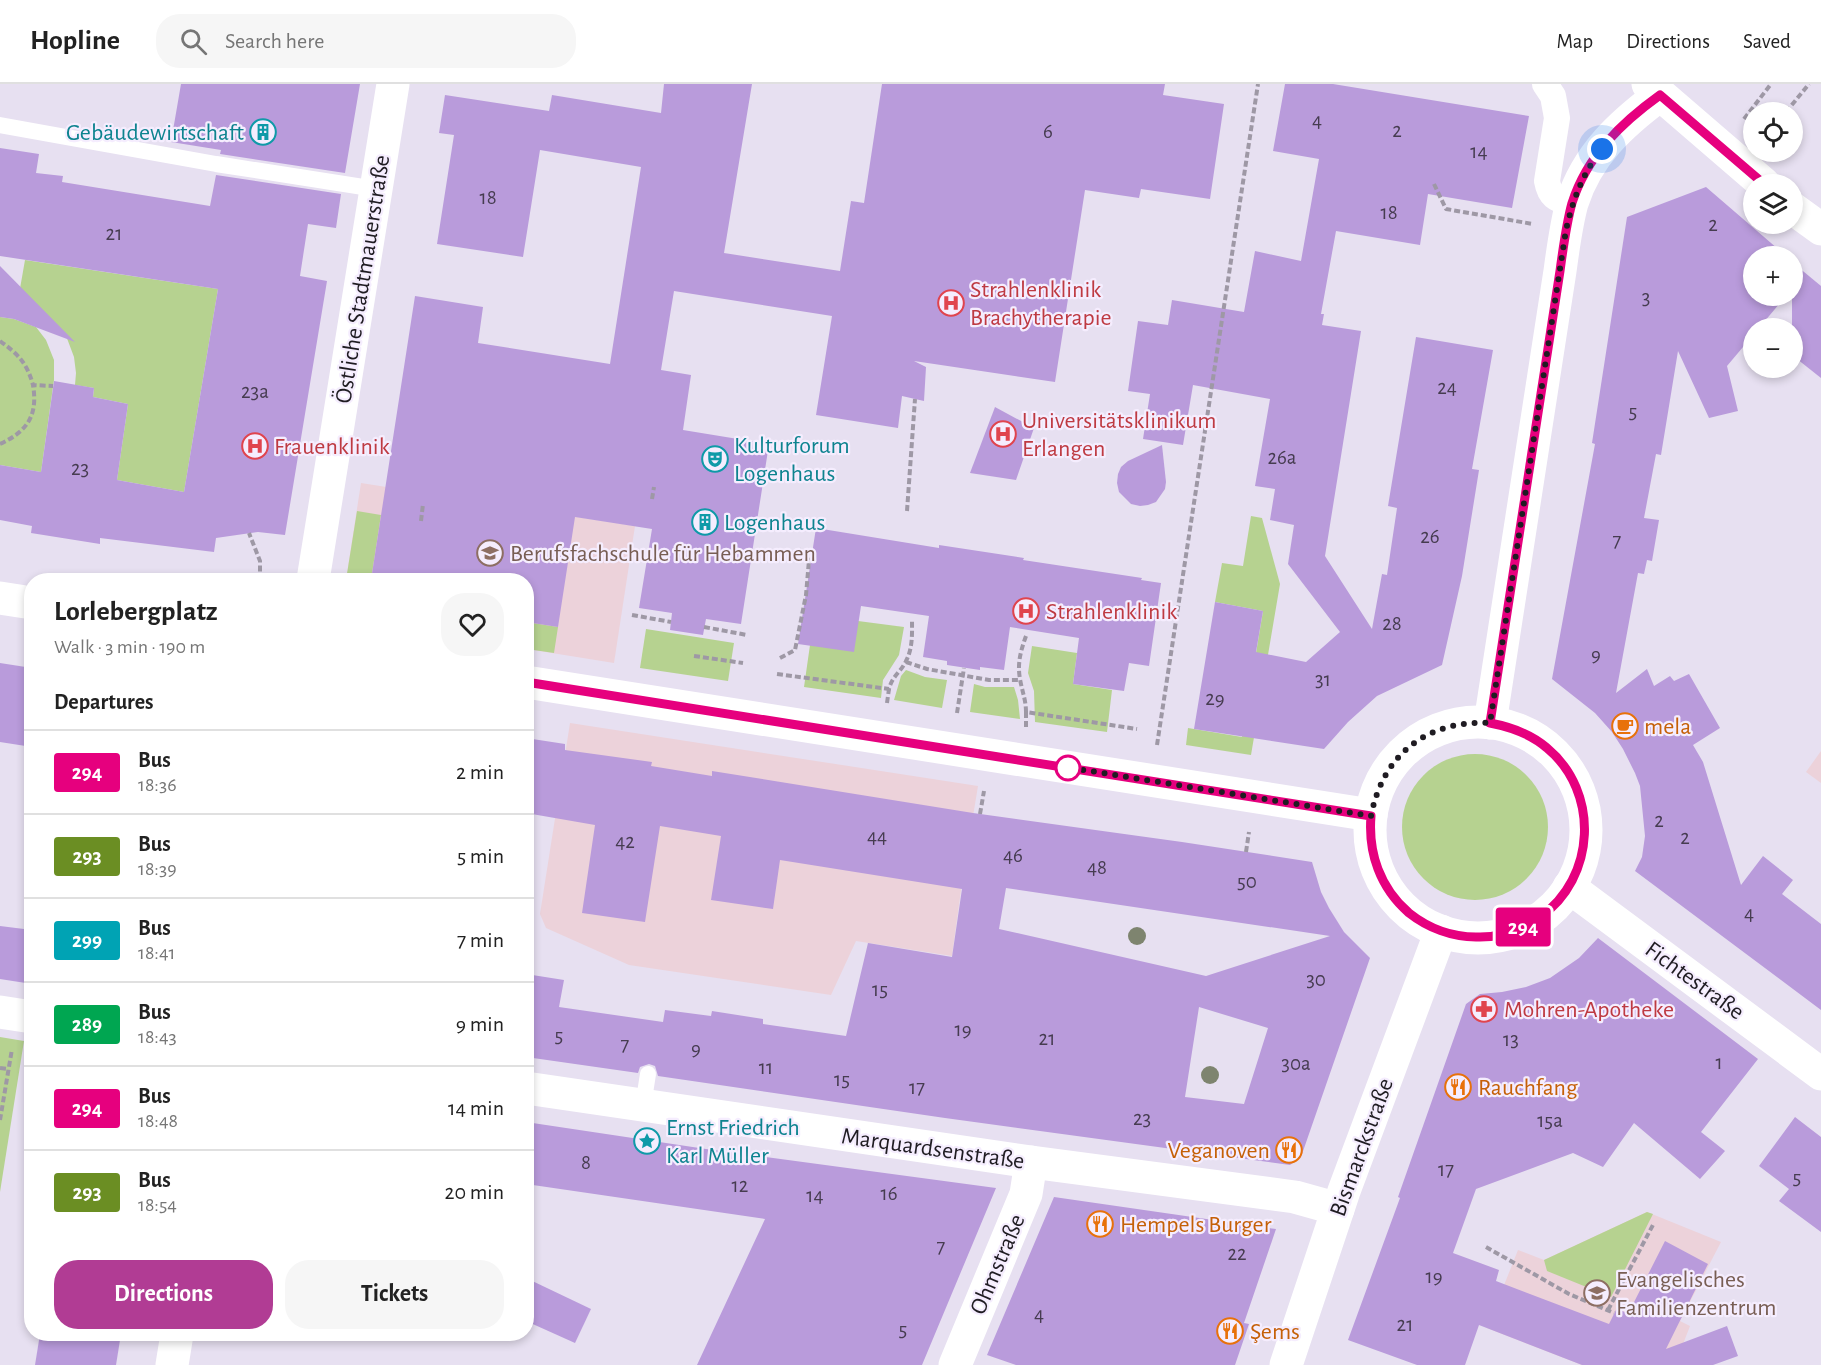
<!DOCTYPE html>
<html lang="en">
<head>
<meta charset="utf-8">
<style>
  body { margin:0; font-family:"Alegreya Sans",sans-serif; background:#f6f6f6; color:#222; height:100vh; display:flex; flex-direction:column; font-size:22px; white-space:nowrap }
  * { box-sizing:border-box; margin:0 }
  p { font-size:20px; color:#767676 }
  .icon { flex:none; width:33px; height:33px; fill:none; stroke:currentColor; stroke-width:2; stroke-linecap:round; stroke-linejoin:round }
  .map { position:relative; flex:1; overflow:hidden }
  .panel { position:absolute; left:24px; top:489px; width:510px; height:768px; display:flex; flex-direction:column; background:#fff; border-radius:24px; box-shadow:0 3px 9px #0003 }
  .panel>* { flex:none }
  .badge { padding:0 12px; border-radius:4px; font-size:21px; line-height:39px }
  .fabs { position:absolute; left:1743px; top:18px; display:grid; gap:12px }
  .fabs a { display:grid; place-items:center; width:60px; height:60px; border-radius:50%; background:#fff; box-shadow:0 3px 9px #0003; font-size:30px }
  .you { position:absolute; width:30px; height:30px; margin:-15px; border:4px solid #fff; border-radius:50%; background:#1a73e8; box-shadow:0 0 0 9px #1a73e833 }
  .map>.badge { position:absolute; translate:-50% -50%; box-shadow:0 0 0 3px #fff }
  h2 { padding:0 30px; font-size:22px; line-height:54px }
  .round { display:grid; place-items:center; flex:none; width:63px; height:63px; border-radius:24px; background:#f6f6f6 }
  .summary { display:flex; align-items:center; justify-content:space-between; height:102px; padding:0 30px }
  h1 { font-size:28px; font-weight:700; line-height:45px }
  .action { display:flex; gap:12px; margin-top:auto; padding:12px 30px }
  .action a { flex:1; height:69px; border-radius:24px; background:#b13c94; color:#fff; font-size:24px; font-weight:700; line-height:69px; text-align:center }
  .action a+a { background:#f6f6f6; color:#222 }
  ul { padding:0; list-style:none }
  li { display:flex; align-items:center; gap:18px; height:84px; padding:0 30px; border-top:2px solid #e0e0e0 }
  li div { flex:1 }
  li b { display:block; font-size:22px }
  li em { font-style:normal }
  li .badge { min-width:66px; font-weight:700; text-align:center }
  header { display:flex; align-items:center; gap:36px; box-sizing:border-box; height:84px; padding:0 30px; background:#fff; border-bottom:2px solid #e0e0e0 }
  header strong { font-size:28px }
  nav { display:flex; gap:33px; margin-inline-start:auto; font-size:21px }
  .search { width:420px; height:54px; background:#f6f6f6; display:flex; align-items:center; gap:15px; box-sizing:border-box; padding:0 21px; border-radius:24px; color:#767676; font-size:22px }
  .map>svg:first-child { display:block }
  .education { fill:#ecd2da }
  .green { fill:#b6d290 }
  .building { fill:#b99bdb; fill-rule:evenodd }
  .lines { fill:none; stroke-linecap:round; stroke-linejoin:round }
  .path { stroke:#9e98a5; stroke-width:4; stroke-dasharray:6 3; stroke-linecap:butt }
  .service { stroke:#fff; stroke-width:16 }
  .pedestrian { stroke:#fff; stroke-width:26 }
  .minor { stroke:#fff; stroke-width:33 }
  .tertiary { stroke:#fff; stroke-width:33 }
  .tree { fill:#7e846f }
  .line-casing { stroke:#fff; stroke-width:14 }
  .line { stroke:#e6007e; stroke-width:9 }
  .walk { stroke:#1f1c22; stroke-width:6; stroke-dasharray:0 10.8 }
  .stop-dot { fill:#fff; stroke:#e6007e; stroke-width:3 }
  .labels { text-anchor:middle; stroke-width:4.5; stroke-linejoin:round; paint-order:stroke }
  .number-label { font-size:21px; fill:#463c50 }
  .culture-label { font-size:24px; fill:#0d838f; stroke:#f5edfe; text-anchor:start }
  .street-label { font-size:24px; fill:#1f1c22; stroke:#f5edfe }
  .health-label { font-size:24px; fill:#be3a42; stroke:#f5edfe; text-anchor:start }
  .education-label { font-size:24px; fill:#785e54; stroke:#f5edfe; text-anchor:start }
  .food-label { font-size:24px; fill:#c56008; stroke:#f5edfe; text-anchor:start }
</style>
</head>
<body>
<header>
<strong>Hopline</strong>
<div class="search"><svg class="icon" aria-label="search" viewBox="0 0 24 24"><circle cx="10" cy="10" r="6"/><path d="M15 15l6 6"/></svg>Search here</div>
<nav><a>Map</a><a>Directions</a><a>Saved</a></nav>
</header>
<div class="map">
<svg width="1821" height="1281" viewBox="0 0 1821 1281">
  <rect width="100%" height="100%" fill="#e7e0f1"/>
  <g class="education">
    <path d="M361,399L635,442L614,579L527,565L526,496H346Z"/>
    <path d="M570,639L978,702L962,799L952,872L856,857L831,911L629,881L546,844L540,830Z"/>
    <path d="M1821,667V699L1806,688Z"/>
    <path d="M1647,1128L1721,1158L1680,1237L1690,1242L1675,1281H1582L1487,1244L1518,1166L1544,1176Z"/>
  </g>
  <g class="green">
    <path d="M25,176L218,205L184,408L117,396L128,320L93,313L94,304L75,301L76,289L74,273L65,249L18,216Z"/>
    <path d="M0,233L14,235L36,243L46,256L54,276V296L41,388L0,381Z"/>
    <path d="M357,427L381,431L371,496H346Z"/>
    <path d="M1251,432L1262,434L1280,500L1251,671L1186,661L1188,644L1242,653L1263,527L1215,518L1222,479L1243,482Z"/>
    <path d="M858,537L904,543L899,571L883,596L881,614L804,603L810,561Z"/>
    <path d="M526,538L558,543L554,569L527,565Z"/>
    <path d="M646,545L734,559L728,597L640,584Z"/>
    <path d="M1032,562L1077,569L1073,600L1112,606L1107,648L1035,638L1034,607L1028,589Z"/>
    <path d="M906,586L925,593L947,596L942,624L894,616L901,592Z"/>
    <path d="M974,600L985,603H1014L1018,616L1020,635L970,628Z"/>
    <circle cx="1475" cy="743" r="73"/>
    <path d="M0,953L24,957L0,1108Z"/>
    <path d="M1647,1128L1653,1130L1611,1213L1547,1187L1544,1176Z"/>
  </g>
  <g class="building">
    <path d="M181,0H360L345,89L220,70L221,66L171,58Z"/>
    <path d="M664,0H752L724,169L840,187L851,117L864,119L882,0H1165L1163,11L1224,20L1210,115L1141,105L1139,114L1085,106L1055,298L914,277L926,283L924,317L902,312L898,344L816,331L832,232L674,207L661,286L691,291L683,346L769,360L741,540L706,535L703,551L670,546L672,529L639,524L652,445L575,433L558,543L526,538V496H371L415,212L483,223L478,259L610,280L641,83L540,66L523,173L437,160L454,51L439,49L445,11L549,27L552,11L661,29Z"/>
    <path d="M1285,0H1333L1529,32L1512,124L1428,110L1420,161L1336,147L1321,230H1324L1322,241L1361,247L1325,472L1372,545L1382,490L1387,491L1397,424L1388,422L1416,253L1493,266L1472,385L1479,386L1462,492L1442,581L1377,612L1348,638L1324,665L1194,645L1215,518L1263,527L1256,568L1306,578L1340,548L1288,480L1294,441L1270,436L1275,405L1255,402L1270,315L1193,301L1183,361L1143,355L1150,310L1128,307L1138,237L1168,241L1172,216L1244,228L1255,167L1301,177L1319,75L1273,67Z"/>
    <path d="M0,64L39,70L36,89L63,92L62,98L210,122L216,91L341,110L336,144L308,140L300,192L327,197L285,451L258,448L216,454L214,468L100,454V460L31,449L32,442L0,436V381L41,388L54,297L94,304L93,313L128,320L117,396L184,408L218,205L0,172Z"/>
    <path d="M1706,103L1786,172H1754V212H1786L1759,244H1754V250L1727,282L1738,327L1709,334L1678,267L1661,371L1656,370L1644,434L1659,436L1652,477L1647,476L1644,490L1638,489L1616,609L1647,585L1654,602L1670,592L1674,597L1689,590L1720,644L1693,661L1703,678L1741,801L1763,772L1793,796L1782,810L1821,840V926L1635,787L1642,773L1645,752L1640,702L1635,689L1623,665L1612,648L1595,629L1552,595L1595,360L1592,359L1627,133Z"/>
    <path d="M1792,178L1821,202V294L1792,271Z"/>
    <path d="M0,182L75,258L14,235L0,233Z"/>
    <path d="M995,323L1034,344L1016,396L970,389Z"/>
    <path d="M1162,361L1166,398L1165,405L1156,418L1148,421L1140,422L1131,420L1119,408L1117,399L1118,390L1121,383L1128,377Z"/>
    <path d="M816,444L939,464V461L1024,474L1023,476L1142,494L1141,496L1161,499L1149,582L1129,579L1124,607L1073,600L1079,554L1010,543L1004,586L980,583V586L947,581V577L923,573L929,532L861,522L854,568L798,560Z"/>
    <path d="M0,579L32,584V663L0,658Z"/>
    <path d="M526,654L565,660V666L652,678L651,682L712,692V687L973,729L1182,758L1312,778L1321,808L1329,824L1344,848L1370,874L1301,1073L1290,1081L945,1034L658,992L655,982L649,980L640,983L638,989L526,973V890L564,896L559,923L663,938L665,926L711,932L712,927L763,935V940L846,952L868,859L952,873L962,805L780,776L773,825L711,816L721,752L660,742L645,838L582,829L595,741L526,729ZM1006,804L1330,852L1206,892L999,845ZM1199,923L1268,944L1244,1020L1185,1013Z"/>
    <path d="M0,842L32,846V900L0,895Z"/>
    <path d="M1598,854L1758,975L1701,1048L1725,1067L1700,1095L1634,1039L1603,1083L1573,1069L1476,1105L1453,1169L1499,1186L1496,1197L1609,1240L1617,1224L1628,1230L1665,1157L1708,1180L1666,1265L1727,1242L1738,1272L1713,1281H1582L1479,1241L1465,1281H1417L1348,1256L1400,1114L1398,1113L1466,920L1480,910L1502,908L1526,903L1550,894L1579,874Z"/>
    <path d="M1795,1033L1821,1053V1148L1779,1117L1789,1105L1759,1082Z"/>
    <path d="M526,1038L706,1065L996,1104L922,1281H697L765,1135L526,1100Z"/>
    <path d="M1054,1113L1276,1145L1244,1239L1249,1240L1235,1281H1016L987,1271Z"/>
    <path d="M526,1194L591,1225L575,1259L526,1237Z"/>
    <path d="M40,1250H121L116,1281H35Z"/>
  </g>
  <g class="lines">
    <g class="path">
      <path d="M1786,28L1809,0"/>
      <path d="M1744,35L1771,0"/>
      <path d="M1434,100L1446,125L1533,140"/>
      <path d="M0,257C18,270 27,279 33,301L53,302"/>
      <path d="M0,360C28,347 38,331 33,301"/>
      <path d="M652,415L654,403"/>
      <path d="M907,427L915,315"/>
      <path d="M421,437L423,420"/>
      <path d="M228,496L260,491V477L249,449"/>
      <path d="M632,531L671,538"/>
      <path d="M704,543L747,551"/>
      <path d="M1026,552C1021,566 1017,579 1020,595C1022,607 1026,616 1026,628L1137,645"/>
      <path d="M694,572L743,579"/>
      <path d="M780,574L795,566L806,511L809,476L797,463"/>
      <path d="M906,578L927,585L989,596H1020"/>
      <path d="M777,590L889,605C892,592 901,588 906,577C913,564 912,549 912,535"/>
      <path d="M887,619L889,605"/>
      <path d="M1026,628V643"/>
      <path d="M957,629L964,584"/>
      <path d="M1157,661L1258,0"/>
      <path d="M980,730L984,707"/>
      <path d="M1246,768L1249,748"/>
      <path d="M0,984L8,985"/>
      <path d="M0,1036L12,965"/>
      <path d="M1486,1163L1569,1210L1614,1229"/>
      <path d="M1608,1226L1654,1139"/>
    </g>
    <g class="service">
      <path d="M0,41L216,80L376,105"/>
      <path d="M643,1022L648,990"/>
    </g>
    <path class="pedestrian" d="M1545,0L1553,12L1557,34L1547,97C1550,114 1557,115 1572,120"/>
    <g class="minor">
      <path d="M313,496L393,0"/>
      <path d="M0,514L32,519"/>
      <path d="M526,598L1371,731"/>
      <circle cx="1478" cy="746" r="108"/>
      <path d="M1490,639L1560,187C1563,165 1566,141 1572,119C1587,71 1621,40 1660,11"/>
      <path d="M1569,803L1821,990"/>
      <path d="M0,928L32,933"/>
      <path d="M526,1004L1031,1078L1295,1113L1338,1125"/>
      <path d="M172,1281L177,1250"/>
      <path d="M955,1281L1026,1110L1031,1078"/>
      <path d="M1286,1281L1344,1107L1441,847"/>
    </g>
    <g class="tertiary">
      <path d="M1648,0L1764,100"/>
      <path d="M1792,124L1821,145"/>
    </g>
  </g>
  <g class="tree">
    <circle cx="1137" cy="852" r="9"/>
    <circle cx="1210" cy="991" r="9"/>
  </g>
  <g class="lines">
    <g class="line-casing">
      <path id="line" d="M526,598L1371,732C1368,769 1380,804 1409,829C1428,844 1452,853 1476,853C1499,854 1521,846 1540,833C1596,794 1600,708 1547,664C1531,650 1511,643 1490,639L1560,187C1563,165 1566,141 1572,119C1587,72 1621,39 1660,11L1764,100"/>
    </g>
    <use href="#line" class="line"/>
    <path class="walk" d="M1068,684L1065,683L1371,732C1383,670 1427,636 1490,639L1566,146C1573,116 1582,90 1602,65"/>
  </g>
  <defs>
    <g id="building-ring" transform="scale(1.35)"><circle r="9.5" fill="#f5edfe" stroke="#0f9aa8" stroke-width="1.5"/><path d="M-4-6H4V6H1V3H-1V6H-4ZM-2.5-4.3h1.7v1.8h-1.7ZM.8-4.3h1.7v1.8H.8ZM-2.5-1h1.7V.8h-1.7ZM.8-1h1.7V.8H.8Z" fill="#0f9aa8"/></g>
    <g id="hospital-ring" transform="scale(1.35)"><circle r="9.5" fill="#f5edfe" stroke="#e0444e" stroke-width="1.5"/><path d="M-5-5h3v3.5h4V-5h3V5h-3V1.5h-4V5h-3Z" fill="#e0444e"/></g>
    <g id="theatre-ring" transform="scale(1.35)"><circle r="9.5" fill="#f5edfe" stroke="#0f9aa8" stroke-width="1.5"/><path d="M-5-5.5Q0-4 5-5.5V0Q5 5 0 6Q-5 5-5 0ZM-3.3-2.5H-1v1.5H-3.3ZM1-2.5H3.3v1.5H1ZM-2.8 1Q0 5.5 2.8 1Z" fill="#0f9aa8"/></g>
    <g id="school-ring" transform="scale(1.35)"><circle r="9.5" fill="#f5edfe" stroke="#8d6e63" stroke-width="1.5"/><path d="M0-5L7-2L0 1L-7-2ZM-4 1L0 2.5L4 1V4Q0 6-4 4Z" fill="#8d6e63"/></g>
    <g id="cafe-ring" transform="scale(1.35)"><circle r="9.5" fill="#f5edfe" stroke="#e8710a" stroke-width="1.5"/><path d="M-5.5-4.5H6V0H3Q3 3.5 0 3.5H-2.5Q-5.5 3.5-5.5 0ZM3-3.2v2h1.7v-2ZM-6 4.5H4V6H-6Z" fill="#e8710a"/></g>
    <g id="pharmacy-ring" transform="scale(1.35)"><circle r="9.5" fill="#f5edfe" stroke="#e0444e" stroke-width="1.5"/><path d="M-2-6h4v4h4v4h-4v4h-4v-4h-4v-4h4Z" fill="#e0444e"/></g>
    <g id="restaurant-ring" transform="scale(1.35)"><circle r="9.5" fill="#f5edfe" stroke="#e8710a" stroke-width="1.5"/><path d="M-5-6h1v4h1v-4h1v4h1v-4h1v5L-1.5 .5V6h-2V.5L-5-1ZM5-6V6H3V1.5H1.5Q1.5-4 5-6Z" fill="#e8710a"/></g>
    <g id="sight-ring" transform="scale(1.35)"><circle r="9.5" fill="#f5edfe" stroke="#0f9aa8" stroke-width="1.5"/><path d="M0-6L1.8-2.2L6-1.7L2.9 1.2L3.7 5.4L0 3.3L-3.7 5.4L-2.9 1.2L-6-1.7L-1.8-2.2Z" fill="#0f9aa8"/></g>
  </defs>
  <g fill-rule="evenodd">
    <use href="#building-ring" x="263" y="48"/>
    <use href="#hospital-ring" x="951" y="219"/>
    <use href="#hospital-ring" x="1003" y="350"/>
    <use href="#hospital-ring" x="255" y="362"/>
    <use href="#theatre-ring" x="715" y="375"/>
    <use href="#building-ring" x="705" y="438"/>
    <use href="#school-ring" x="490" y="469"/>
    <use href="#hospital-ring" x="1026" y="527"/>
    <use href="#cafe-ring" x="1625" y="642"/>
    <use href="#pharmacy-ring" x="1484" y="925"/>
    <use href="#restaurant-ring" x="1458" y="1003"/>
    <use href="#sight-ring" x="647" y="1057"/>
    <use href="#restaurant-ring" x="1289" y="1066"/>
    <use href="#restaurant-ring" x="1100" y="1140"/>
    <use href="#school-ring" x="1597" y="1209"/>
    <use href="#restaurant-ring" x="1230" y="1247"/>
  </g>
  <circle class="stop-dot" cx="1068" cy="684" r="12"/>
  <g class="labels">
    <g class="number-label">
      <text x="1317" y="43">4</text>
      <text x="1397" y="53">2</text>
      <text x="1048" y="54">6</text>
      <text x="1479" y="74">14</text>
      <text x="488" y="120">18</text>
      <text x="1389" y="135">18</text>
      <text x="1713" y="147">2</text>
      <text x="114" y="156">21</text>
      <text x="1646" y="220">3</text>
      <text x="1447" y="310">24</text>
      <text x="255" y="314">23a</text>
      <text x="1633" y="334">5</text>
      <text x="1282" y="380">26a</text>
      <text x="80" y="391">23</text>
      <text x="1430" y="459">26</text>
      <text x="1617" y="463">7</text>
      <text x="1392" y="546">28</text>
      <text x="1596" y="577">9</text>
      <text x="1323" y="602">31</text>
      <text x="1215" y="621">29</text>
      <text x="1659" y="743">2</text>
      <text x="877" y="759">44</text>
      <text x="1685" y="760">2</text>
      <text x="625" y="764">42</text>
      <text x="1013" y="778">46</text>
      <text x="1097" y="790">48</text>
      <text x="1247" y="804">50</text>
      <text x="1749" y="836">4</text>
      <text x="1316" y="902">30</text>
      <text x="880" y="912">15</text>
      <text x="963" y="952">19</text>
      <text x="559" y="958">5</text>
      <text x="1047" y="961">21</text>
      <text x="1511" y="962">13</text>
      <text x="625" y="967">7</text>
      <text x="696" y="971">9</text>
      <text x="1719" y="985">1</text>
      <text x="1296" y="986">30a</text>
      <text x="766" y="990">11</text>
      <text x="842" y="1002">15</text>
      <text x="917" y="1010">17</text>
      <text x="1142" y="1041">23</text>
      <text x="1550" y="1043">15a</text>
      <text x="586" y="1085">8</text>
      <text x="1446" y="1092">17</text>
      <text x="1797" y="1100">5</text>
      <text x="740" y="1108">12</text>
      <text x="889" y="1116">16</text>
      <text x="815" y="1118">14</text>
      <text x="941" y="1169">7</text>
      <text x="1237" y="1176">22</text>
      <text x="1434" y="1199">19</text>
      <text x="1039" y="1237">4</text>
      <text x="1405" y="1247">21</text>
      <text x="903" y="1252">5</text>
    </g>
    <g class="culture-label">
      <text x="244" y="56" text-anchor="end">Gebäudewirtschaft</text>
      <text x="734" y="369">Kulturforum<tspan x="734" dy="28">Logenhaus</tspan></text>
      <text x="724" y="446">Logenhaus</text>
      <text x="666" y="1051">Ernst Friedrich<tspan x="666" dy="28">Karl Müller</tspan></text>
    </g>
    <g class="street-label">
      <text transform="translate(362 195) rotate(-81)" y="8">Östliche Stadtmauerstraße</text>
      <text transform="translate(1695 896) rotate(36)" y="8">Fichtestraße</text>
      <text transform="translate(1361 1063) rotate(-70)" y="8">Bismarckstraße</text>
      <text transform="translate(933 1064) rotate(8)" y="8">Marquardsenstraße</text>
      <text transform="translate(997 1180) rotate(-67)" y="8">Ohmstraße</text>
    </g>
    <g class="health-label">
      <text x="970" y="213">Strahlenklinik<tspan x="970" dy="28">Brachytherapie</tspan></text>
      <text x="1022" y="344">Universitätsklinikum<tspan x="1022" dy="28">Erlangen</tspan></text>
      <text x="274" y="370">Frauenklinik</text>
      <text x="1046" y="535">Strahlenklinik</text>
      <text x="1504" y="933">Mohren-Apotheke</text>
    </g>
    <g class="education-label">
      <text x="510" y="477">Berufsfachschule für Hebammen</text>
      <text x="1616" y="1203">Evangelisches<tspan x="1616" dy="28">Familienzentrum</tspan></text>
    </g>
    <g class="food-label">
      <text x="1644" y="650">mela</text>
      <text x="1478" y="1011">Rauchfang</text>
      <text x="1270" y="1074" text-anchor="end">Veganoven</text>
      <text x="1120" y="1148">Hempels Burger</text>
      <text x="1250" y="1255">Şems</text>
    </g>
  </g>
</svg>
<div class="fabs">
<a><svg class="icon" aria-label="locate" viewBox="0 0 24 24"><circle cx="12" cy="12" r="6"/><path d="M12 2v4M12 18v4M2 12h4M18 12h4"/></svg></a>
<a><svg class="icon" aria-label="layers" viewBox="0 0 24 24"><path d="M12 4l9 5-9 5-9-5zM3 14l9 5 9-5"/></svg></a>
<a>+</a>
<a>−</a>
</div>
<div class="you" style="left:1602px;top:65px"></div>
<b class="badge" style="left:1523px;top:843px;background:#e6007e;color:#fff">294</b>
<section class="panel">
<div class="summary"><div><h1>Lorlebergplatz</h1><p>Walk · 3 min · 190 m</p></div><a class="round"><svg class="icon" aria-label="heart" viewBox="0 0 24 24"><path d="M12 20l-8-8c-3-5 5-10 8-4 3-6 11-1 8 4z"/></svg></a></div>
<h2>Departures</h2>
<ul>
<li><span class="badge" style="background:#e6007e;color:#fff">294</span><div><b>Bus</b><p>18:36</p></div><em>2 min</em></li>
<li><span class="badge" style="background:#6b8e23;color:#fff">293</span><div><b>Bus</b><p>18:39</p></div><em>5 min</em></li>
<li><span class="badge" style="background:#00a3b4;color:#fff">299</span><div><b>Bus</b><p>18:41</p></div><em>7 min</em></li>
<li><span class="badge" style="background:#00a651;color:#fff">289</span><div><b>Bus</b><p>18:43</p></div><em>9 min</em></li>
<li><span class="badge" style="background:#e6007e;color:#fff">294</span><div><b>Bus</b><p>18:48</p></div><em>14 min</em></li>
<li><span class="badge" style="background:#6b8e23;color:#fff">293</span><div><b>Bus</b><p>18:54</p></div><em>20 min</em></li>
</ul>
<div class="action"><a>Directions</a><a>Tickets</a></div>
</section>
</div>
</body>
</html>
